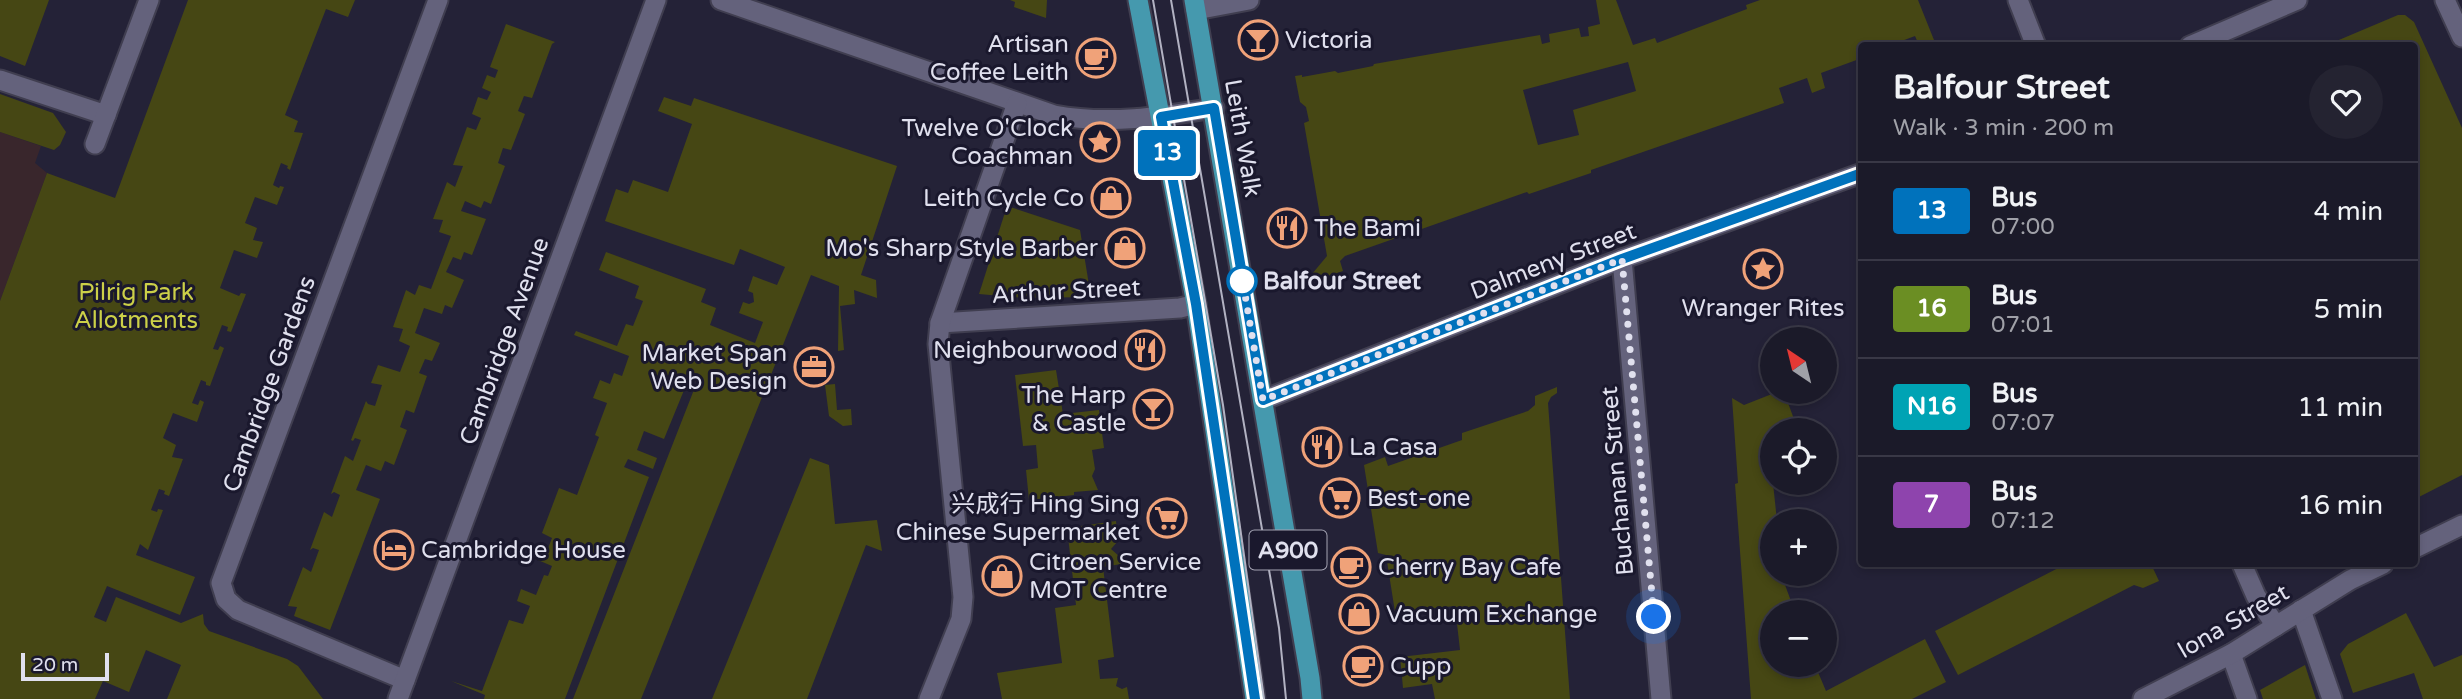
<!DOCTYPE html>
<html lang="en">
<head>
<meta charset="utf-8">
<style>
  body { margin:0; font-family:"Varela Round","Noto Sans SC",sans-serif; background:#242331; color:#f1f3f6; height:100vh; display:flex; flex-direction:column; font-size:26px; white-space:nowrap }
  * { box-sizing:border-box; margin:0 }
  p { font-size:23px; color:#a0a1a8 }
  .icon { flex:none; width:38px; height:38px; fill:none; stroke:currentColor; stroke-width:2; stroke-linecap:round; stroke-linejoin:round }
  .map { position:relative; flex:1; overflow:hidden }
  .sheet { position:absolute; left:1858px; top:42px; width:560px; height:525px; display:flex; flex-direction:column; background:#1b1a29; border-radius:7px; box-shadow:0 4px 10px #0003,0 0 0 2px #393846 }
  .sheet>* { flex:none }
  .badge { padding:0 14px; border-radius:5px; font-size:24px; line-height:46px }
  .needle { width:46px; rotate:325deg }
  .tools { position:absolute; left:1760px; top:327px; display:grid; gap:14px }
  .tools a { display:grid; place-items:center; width:77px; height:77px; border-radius:50%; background:#1b1a29; box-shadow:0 4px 10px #0003,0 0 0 2px #393846; font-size:35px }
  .scale { position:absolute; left:21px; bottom:18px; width:88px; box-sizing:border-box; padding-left:7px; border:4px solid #e0e0ee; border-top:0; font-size:19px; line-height:24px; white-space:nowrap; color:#e0e0ee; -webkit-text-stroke:5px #1a182d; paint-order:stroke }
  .you { position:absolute; width:35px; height:35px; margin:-18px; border:5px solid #fff; border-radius:50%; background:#1a73e8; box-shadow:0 0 0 10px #1a73e833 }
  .map>.badge { position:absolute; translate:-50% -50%; box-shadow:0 0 0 4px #fff }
  .round { display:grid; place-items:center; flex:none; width:74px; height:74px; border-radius:37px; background:#242331 }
  .headline { display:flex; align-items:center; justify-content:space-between; height:119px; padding:0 35px }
  h1 { font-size:33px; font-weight:700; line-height:52px }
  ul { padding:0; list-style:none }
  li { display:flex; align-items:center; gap:21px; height:98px; padding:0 35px; border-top:2px solid #393846 }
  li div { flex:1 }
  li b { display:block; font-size:26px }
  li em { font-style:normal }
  li .badge { min-width:77px; font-weight:700; text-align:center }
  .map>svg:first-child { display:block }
  .education { fill:#39262c }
  .green { fill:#464714; fill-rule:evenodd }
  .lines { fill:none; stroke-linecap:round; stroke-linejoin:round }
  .minor-casing { stroke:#403e50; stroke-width:23 }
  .primary-casing { stroke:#403e50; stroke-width:23 }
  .minor { stroke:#64627c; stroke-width:19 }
  .primary { stroke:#4599ae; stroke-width:19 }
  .tram { stroke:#b2b2c2; stroke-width:2 }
  .line-casing { stroke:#fff; stroke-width:16 }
  .line { stroke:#0072bc; stroke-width:10 }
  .walk { stroke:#e0e0ee; stroke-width:7; stroke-dasharray:0 12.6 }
  .stop-dot { fill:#fff; stroke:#0072bc; stroke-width:3.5 }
  .labels { text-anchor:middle; stroke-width:6; stroke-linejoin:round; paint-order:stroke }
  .shield { fill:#1a182d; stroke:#a5a4b4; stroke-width:2 }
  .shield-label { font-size:23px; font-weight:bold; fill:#e0e0ee }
  .poi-label { font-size:24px; fill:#e0e0ee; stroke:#1a182d; text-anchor:start }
  .street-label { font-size:24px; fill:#e0e0ee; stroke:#1a182d }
  .stop-label { font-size:24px; font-weight:bold; fill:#e0e0ee; stroke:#1a182d; text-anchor:start }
  .park-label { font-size:24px; fill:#ccd048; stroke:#1a182d }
</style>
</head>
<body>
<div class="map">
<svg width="2462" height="699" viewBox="0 0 2462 699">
  <rect width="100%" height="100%" fill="#242237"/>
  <path class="education" d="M0,132L41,146L35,163L47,173L0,301Z"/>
  <g class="green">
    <path d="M0,0H49L25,66L0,56Z"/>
    <path d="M188,0H355L348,17L326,9L285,115L298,121L294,132L303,133L290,170L287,168L288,166L281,163L273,185L279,188L280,186L284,187L277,205L255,197L245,223L257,228L253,240L263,242L257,258L234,250L220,288L239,296L241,293L246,294L231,332L227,331L228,327L222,325L213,349L218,350L220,346L224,348L210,386L206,385V382L201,380L192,403L198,405L200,400L204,402L197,422L173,413L163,438L176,445L172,457L183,459L169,496L164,494L165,491L159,489L151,510L157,512L158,509L163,510L148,550L140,544L136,555L195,577L180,615L107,586L94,617L106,622L116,597L181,623L203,614L204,624L209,631L287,659L298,666L323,699H167L181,665L146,650L129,692L103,681L95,699H0V301L47,173L115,198Z"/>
    <path d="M1010,0H1047L1046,18L1014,7L1015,2Z"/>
    <path d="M1596,0H1616L1633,45L1655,38L1657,43L1747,9L1746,5L1760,0H1918L1936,45H1919L1915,36L1891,45L1862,46V58L1821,73L1825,88L1812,93L1807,78L1779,88L1784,103L1591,170V173L1529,194L1527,192L1345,256L1340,261L1343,271L1314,281L1312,274L1327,256L1304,123L1309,121L1306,107L1300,102L1295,76L1302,75V77L1335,71L1338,73L1373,66L1374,64L1540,35L1542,44L1550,42L1549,34L1579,28L1581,37L1589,36L1588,27L1600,24ZM1628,62L1636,91L1573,110L1579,135L1538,145L1523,90Z"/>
    <path d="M2398,15H2405L2414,22L2462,128V475L2415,499V46L2327,45Z"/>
    <path d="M506,24L555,42L552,44L532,98L524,96L518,111L525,114L511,150L503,148L498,163L505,166L491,204L484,201L481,208L465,201L461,211L486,219L472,255L464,252L461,260L453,257L446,272L464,280L452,308L445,305L442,314L424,308L415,333L440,343L432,361L425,359L419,373L427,376L414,413L406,410L400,427L407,430L394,465L385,461L381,471L366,465L356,490L380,499L330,630L294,616L297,607L288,606L303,567L311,572L319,550L313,548L310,550L324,512L332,517L340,495L334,492L331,494L345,456L353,461L361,440L355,438L353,441L351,440L366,401L368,404L375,406L382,385L371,383L378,365L400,372L410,346L399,341L403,329L393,327L406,290L415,295L419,285L431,289L451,236L439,232L443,220L433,219L447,182L455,187L463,166L453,165L467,127L476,130L481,118L472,114L478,97L487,100L491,92L482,88L487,75L495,78L498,70L490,67Z"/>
    <path d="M0,94L53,113L66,132L60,145L54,150L0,132Z"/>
    <path d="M664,97L691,106L694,98L897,166L861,275L876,280L877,298L854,290L855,304L840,306L844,350L838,351L839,286L811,275L641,699H573L697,382L689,378L664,439L644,431L637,450L657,458L653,469L628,459L624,467L649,477L565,699H484L485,695L451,681L482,691L509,620L523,624L530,606L517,601L521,589L536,595L544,575L548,576L552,566L533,558L537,548L547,551L552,538L542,533L559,488L577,495L599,437L595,435L607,403L593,398L600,380L610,384L614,373L622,376L629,356L574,335L576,331L617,346L626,324L633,326L643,301L635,298L639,286L599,270L606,252L706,289L701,302L716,308L710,325L755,343L763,322L739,313L743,302L749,304L754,302L753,293L748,291L753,276L777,285L785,267L740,249L734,265L605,221L616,189L628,193L633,180L668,192L692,124L658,111Z"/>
    <path d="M1007,206L1080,230L1091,297L1025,298L979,294Z"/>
    <path d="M1056,370L1063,414L1099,410L1104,448L1092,450L1095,469L1092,476L1098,490L1074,492V495L1029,500L1026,470L1038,468L1036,445L1023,446L1015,375Z"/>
    <path d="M835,384L837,410L851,409L852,425L843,426L829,416L825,385Z"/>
    <path d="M1557,387V393L1551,397L1548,403L1570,699H1435L1432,684L1403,688L1400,657L1460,650L1455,606L1395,612L1386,555L1378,553L1364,465L1385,457L1388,466L1462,440V433L1528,411L1535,405V396Z"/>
    <path d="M1777,392H1784L1798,430H1773V483L1777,521L1773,522V574H1781L1795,612H1773V665H1815L1826,691L1925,639L1946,682L1912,699H1751L1735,484L1738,483L1732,398L1744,405Z"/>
    <path d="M810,458L829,465L835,524L877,520L882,551L866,545L807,699H712Z"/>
    <path d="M1116,521L1118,541L1111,549L1120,557L1121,564L1103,567L1114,657L1098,660L1100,679L1118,678L1116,686L1122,689L1127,687L1129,699H1002L997,673L1062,663L1055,608L1076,605L1067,528Z"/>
    <path d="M2066,564H2151L2159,581L2143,588L2134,585L1958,675L1935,631Z"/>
    <path d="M2406,613L2434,667L2462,655V699H2423L2414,673L2353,693L2340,654L2348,644Z"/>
    <path d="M2305,665L2316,699H2263L2260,690Z"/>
  </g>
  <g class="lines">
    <g class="minor-casing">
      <g id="minor">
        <path d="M721,0L1054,115C1108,125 1160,117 1214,108"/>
        <path d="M2018,0L2036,46"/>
        <path d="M2445,0L2462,37"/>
        <path d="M1196,10L1249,0"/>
        <path d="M2190,46L2297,0"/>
        <path d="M0,80L106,115"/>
        <path d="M95,144L149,0"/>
        <path d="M1622,259L1661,699"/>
        <path d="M940,323L1180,308L1196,304"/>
        <path d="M1263,400L1622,259L1862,173"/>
        <path d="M2415,548L2462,525"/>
        <path d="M2242,564L2256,596L2276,626"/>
        <path d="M2301,610L2332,699"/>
        <path d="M2231,654L2247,699"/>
        <path d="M405,680L238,610L226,599L221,583L438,0"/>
        <path d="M398,699L656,0"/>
        <path d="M929,699L961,619L963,597L938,344L940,323L1017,103"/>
        <path d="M2143,699L2231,654L2350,580L2383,564"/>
      </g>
    </g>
    <g class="primary-casing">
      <g id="primary">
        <path d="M1138,0L1196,304L1255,699"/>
        <path d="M1194,0L1310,678L1312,699"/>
      </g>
    </g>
    <use href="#minor" class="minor"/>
    <use href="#primary" class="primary"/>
    <g class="tram">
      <path d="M1153,0L1223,405L1264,699"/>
      <path d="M1171,0L1279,628L1286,699"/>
    </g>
  </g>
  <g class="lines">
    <g class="line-casing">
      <path id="line" d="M1255,699L1196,304L1161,117L1214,108L1263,400L1622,259L1862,173"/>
    </g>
    <use href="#line" class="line"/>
    <path class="walk" d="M1242,281L1241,271L1263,400L1622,259L1654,617"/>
  </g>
  <defs>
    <g id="bar-ring" transform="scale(2.0125)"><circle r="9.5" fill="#1a182d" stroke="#f0a279" stroke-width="1.5"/><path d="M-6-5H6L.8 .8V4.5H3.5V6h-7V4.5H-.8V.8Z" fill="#f0a279"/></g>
    <g id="cafe-ring" transform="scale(2.0125)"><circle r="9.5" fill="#1a182d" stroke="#f0a279" stroke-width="1.5"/><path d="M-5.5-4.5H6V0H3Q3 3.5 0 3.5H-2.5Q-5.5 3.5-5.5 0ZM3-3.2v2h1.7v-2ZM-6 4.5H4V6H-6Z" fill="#f0a279"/></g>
    <g id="sight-ring" transform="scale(2.0125)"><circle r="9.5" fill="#1a182d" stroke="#f0a279" stroke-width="1.5"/><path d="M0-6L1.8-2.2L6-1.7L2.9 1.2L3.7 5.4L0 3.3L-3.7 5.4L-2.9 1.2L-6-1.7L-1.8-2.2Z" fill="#f0a279"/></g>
    <g id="shop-ring" transform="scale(2.0125)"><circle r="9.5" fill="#1a182d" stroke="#f0a279" stroke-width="1.5"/><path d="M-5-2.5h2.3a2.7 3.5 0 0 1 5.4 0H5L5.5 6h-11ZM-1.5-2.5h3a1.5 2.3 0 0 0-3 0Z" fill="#f0a279"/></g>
    <g id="restaurant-ring" transform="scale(2.0125)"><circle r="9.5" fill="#1a182d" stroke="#f0a279" stroke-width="1.5"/><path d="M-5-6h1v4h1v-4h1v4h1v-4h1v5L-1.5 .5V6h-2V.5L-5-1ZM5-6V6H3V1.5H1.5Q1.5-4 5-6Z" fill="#f0a279"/></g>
    <g id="office-ring" transform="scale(2.0125)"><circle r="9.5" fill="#1a182d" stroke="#f0a279" stroke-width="1.5"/><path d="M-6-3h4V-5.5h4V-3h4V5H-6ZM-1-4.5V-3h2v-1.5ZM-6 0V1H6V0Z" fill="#f0a279"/></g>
    <g id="supermarket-ring" transform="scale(2.0125)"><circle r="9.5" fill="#1a182d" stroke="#f0a279" stroke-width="1.5"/><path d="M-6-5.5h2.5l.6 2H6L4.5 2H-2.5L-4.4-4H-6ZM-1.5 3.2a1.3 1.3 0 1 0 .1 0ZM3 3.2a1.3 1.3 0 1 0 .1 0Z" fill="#f0a279"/></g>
    <g id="hotel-ring" transform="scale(2.0125)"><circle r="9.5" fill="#1a182d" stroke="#f0a279" stroke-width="1.5"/><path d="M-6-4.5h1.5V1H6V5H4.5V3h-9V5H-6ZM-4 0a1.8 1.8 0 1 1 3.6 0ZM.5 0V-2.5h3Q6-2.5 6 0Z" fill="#f0a279"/></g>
  </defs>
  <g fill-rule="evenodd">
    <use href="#bar-ring" x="1258" y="40"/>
    <use href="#cafe-ring" x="1096" y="58"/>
    <use href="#sight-ring" x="1100" y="142"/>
    <use href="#shop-ring" x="1111" y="198"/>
    <use href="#restaurant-ring" x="1287" y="228"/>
    <use href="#shop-ring" x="1125" y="248"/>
    <use href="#sight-ring" x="1763" y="269"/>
    <use href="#restaurant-ring" x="1145" y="350"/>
    <use href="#office-ring" x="814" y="367"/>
    <use href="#bar-ring" x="1153" y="409"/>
    <use href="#restaurant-ring" x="1322" y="447"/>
    <use href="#supermarket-ring" x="1340" y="498"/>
    <use href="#supermarket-ring" x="1167" y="518"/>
    <use href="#hotel-ring" x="394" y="550"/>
    <use href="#cafe-ring" x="1351" y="567"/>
    <use href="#shop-ring" x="1002" y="576"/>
    <use href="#shop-ring" x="1359" y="614"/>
    <use href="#cafe-ring" x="1363" y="666"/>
  </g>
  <circle class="stop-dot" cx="1242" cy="281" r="14"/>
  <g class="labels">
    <rect class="shield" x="1249.5" y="530.5" width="77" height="39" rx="5"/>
    <g class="shield-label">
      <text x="1288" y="558">A900</text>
    </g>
    <g class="poi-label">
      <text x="1285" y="48">Victoria</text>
      <text x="1069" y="52" text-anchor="end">Artisan<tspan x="1069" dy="28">Coffee Leith</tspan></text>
      <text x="1073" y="136" text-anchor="end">Twelve O'Clock<tspan x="1073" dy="28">Coachman</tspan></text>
      <text x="1084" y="206" text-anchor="end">Leith Cycle Co</text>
      <text x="1314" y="236">The Bami</text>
      <text x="1098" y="256" text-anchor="end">Mo's Sharp Style Barber</text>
      <text x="1763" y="316" text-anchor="middle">Wranger Rites</text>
      <text x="1118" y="358" text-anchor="end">Neighbourwood</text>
      <text x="787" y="361" text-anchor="end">Market Span<tspan x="787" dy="28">Web Design</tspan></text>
      <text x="1126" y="403" text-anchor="end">The Harp<tspan x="1126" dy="28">&amp; Castle</tspan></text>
      <text x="1349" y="455">La Casa</text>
      <text x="1367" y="506">Best-one</text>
      <text x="1140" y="512" text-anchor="end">兴成行 Hing Sing<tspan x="1140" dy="28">Chinese Supermarket</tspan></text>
      <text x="421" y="558">Cambridge House</text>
      <text x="1029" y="570">Citroen Service<tspan x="1029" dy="28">MOT Centre</tspan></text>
      <text x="1378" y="575">Cherry Bay Cafe</text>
      <text x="1386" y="622">Vacuum Exchange</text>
      <text x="1390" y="674">Cupp</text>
    </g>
    <g class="street-label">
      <text transform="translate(1243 138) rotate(80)" y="8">Leith Walk</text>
      <text transform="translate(1553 261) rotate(-21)" y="8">Dalmeny Street</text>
      <text transform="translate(1066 291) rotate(-3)" y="8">Arthur Street</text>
      <text transform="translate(504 341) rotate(-70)" y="8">Cambridge Avenue</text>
      <text transform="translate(269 384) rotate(-70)" y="8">Cambridge Gardens</text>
      <text transform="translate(1617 481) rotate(-95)" y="8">Buchanan Street</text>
      <text transform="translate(2233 621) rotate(-30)" y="8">Iona Street</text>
    </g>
    <g class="stop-label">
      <text x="1263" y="289">Balfour Street</text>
    </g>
    <g class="park-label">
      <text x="136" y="300">Pilrig Park<tspan x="136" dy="28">Allotments</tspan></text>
    </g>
  </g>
</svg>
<div class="tools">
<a><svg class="needle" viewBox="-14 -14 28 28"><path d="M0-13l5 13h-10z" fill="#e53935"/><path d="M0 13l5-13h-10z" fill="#a0a1a8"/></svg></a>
<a><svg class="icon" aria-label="locate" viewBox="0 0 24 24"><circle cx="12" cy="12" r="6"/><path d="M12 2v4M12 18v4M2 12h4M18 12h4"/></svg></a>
<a>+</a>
<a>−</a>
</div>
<div class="scale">20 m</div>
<div class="you" style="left:1654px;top:617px"></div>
<b class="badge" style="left:1167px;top:153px;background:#0072bc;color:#fff">13</b>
<section class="sheet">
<div class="headline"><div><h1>Balfour Street</h1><p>Walk · 3 min · 200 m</p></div><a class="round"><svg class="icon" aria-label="heart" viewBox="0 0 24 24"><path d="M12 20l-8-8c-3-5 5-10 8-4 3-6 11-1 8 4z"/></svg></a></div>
<ul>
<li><span class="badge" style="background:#0072bc;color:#fff">13</span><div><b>Bus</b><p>07:00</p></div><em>4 min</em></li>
<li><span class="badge" style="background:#6b8e23;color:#fff">16</span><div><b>Bus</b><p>07:01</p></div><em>5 min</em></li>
<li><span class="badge" style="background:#00a3b4;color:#fff">N16</span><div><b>Bus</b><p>07:07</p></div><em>11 min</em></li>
<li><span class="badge" style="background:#8e44ad;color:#fff">7</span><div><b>Bus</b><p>07:12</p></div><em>16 min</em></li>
</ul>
</section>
</div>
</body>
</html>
